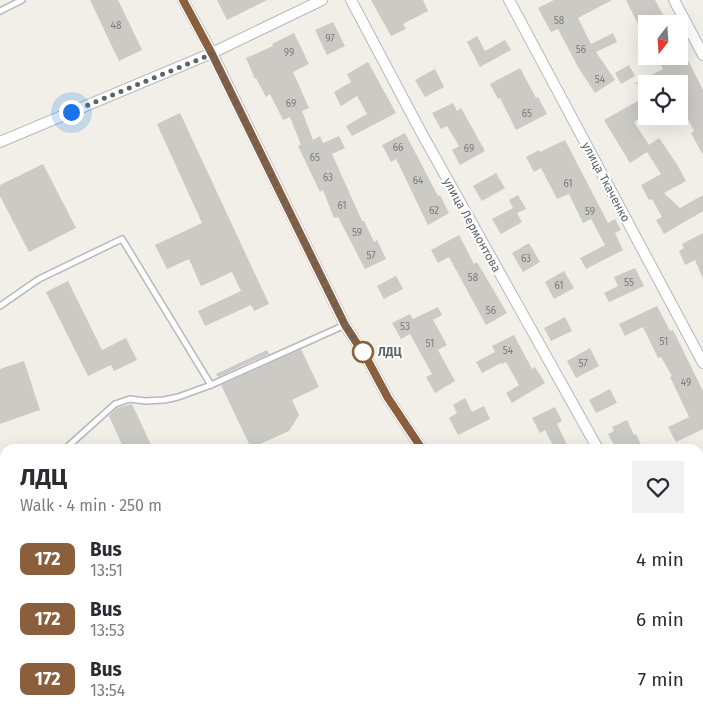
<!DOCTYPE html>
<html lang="en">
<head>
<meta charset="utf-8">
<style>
  body { margin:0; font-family:"Fira Sans",sans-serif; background:#f2f2f3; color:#2b2b33; height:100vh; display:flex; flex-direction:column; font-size:19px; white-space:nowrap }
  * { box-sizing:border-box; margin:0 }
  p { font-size:16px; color:#7c7c81 }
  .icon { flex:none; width:28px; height:28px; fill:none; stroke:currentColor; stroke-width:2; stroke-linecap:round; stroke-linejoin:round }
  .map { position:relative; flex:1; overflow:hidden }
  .side { position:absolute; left:0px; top:444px; width:704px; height:276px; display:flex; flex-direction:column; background:#fff; border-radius:15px 15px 0 0; box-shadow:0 5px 20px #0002 }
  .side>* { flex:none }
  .badge { padding:0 10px; border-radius:8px; font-size:18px; line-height:32px }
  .needle { width:32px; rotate:197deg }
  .controls { position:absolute; left:638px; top:15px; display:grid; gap:10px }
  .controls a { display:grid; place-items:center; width:50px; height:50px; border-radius:0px; background:#fff; box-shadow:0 5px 20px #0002; font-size:25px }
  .you { position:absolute; width:25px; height:25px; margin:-12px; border:4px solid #fff; border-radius:50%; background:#1a73e8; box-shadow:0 0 0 8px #1a73e833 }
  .map>.badge { position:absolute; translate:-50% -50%; box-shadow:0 0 0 2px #fff }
  .round { display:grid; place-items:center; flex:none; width:52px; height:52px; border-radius:0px; background:#f2f2f3 }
  .head { display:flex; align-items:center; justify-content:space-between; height:85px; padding:0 20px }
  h1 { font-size:24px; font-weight:700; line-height:38px }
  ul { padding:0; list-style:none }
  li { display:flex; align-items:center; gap:15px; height:60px; padding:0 20px }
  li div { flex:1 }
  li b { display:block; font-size:19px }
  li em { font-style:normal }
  li .badge { min-width:55px; font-weight:700; text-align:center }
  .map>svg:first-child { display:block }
  .building { fill:#cccac5 }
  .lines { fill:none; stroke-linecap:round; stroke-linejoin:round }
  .lane-casing { stroke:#b5b8bc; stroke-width:8 }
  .street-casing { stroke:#b5b8bc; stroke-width:12 }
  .lane { stroke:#fff; stroke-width:5 }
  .street { stroke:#fff; stroke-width:10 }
  .line-casing { stroke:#fff; stroke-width:11 }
  .line { stroke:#8b5e3c; stroke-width:8 }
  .walk { stroke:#5f6368; stroke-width:5; stroke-dasharray:0 9 }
  .stop-dot { fill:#fff; stroke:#8b5e3c; stroke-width:2.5 }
  .labels { text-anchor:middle; stroke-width:4; stroke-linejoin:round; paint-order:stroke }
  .number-label { font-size:10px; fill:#7a7d7f }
  .street-label { font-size:12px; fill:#5f6368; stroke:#fff }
  .stop-label { font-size:12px; font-weight:bold; fill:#5f6368; stroke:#fff; text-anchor:start }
</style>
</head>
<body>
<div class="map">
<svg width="703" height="719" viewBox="0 0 703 719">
  <rect width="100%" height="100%" fill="#f1efe8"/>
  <g class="building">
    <path d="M90,0H118L142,50L119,61Z"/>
    <path d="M217,0H267L227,20Z"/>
    <path d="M371,0H423L428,11L403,24L406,29L391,36Z"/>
    <path d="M554,0H612L578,18L591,44L613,33L617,42L596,52L615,80L595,93L578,67L558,29L551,32L538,8Z"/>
    <path d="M626,0H655L668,24H646V40Z"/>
    <path d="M333,22L345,46L327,55L315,30Z"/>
    <path d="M294,33L309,64L293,72L309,108L302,111L313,140L320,136L323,143L339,136L345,148L332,154L362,221H364L374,242L377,240L386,259L365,269L338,217L334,218L323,190L320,192L298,146L301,145L290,117L283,120L270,94L266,97L256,78L255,79L246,58L273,46L272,44Z"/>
    <path d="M477,36L485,51L505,40L511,50L480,67L467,42Z"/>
    <path d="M656,56H686L703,90V155L691,133L694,131L685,114L679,117V84H634L663,69Z"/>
    <path d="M368,62L396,113L352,136L346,126L367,114L357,96L341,106L334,92L351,82L347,74Z"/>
    <path d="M629,65L635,76L621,84L615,73Z"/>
    <path d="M520,68L536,98L538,97L547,114L516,130L500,98L498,99L490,84Z"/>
    <path d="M435,69L444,87L425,97L415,80Z"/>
    <path d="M643,98L646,104V115L634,122L649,145L659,138L678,166L686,181L664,193L680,208L703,195V211L664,234L656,220L662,217L652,199L649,200L641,185L661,174L647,152L630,163L604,120Z"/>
    <path d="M453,103L457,111L461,108L485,151L460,165L452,150L459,146L447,126L441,129L432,113Z"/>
    <path d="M180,113L269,304L254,311L251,305L205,326L198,311L241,291L232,272L201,286L189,259L167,269L155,245L202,223L157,124Z"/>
    <path d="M405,133L438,196L440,195L449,213L428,225L396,159L391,162L382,145Z"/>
    <path d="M565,140L608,223L615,219L621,230L615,233L623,250L586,269L580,258L605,245L591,219L583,223L569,194L557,199L541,168L534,172L526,157L539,150L540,152Z"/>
    <path d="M43,164L76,228L29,252L0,196V185Z"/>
    <path d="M496,173L505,188L482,201L473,186Z"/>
    <path d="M518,195L526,209L517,213L522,222L501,234L492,219L513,208L509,200Z"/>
    <path d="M703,233V279L695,260L685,265L679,251L684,248L682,244Z"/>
    <path d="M459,235L474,264L477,262L507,313L486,325L449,257L438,263L431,250Z"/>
    <path d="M529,243L540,262L523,272L512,253Z"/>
    <path d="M635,268L644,286L609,302L604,293L618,286L614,277Z"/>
    <path d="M564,271L574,288L554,299L545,282Z"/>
    <path d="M396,276L403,289L384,299L377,286Z"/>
    <path d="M68,281L102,350L126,338L137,360L114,371L111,365L88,376L46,292Z"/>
    <path d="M657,306L670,331L673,330L703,391V429L676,442L668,427L689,417L670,377L672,376L661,357L658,358L643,327L625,336L619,324Z"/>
    <path d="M438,307L442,315L433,320L447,345L438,350L455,381L435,393L426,377L432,374L410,334L401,339L392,323L410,314L413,319Z"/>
    <path d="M565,317L572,331L551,341L544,328Z"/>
    <path d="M514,335L532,369L535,367L545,383L512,403L506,393L519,385L506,362L502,364L501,363L482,373L476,362L495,352L492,346Z"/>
    <path d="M590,348L599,366L576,378L567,361Z"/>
    <path d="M301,349L319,387L292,400L299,415L289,431L251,448L221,385Z"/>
    <path d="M267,350L269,354L218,377L216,374Z"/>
    <path d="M24,361L40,410L0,424V369Z"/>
    <path d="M610,389L617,403L596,413L589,400Z"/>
    <path d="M465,398L472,412L484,406L490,419L458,435L449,418L457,413L453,405Z"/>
    <path d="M132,404L153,449H124L109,416L117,408Z"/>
    <path d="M555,407L562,421L557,424L569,449H555L545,430L540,433L532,418Z"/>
    <path d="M627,420L634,435L636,434L643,449H616L608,434L614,431L612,427Z"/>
  </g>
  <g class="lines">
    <g class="lane-casing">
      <g id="lane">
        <path d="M0,11L22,0"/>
        <path d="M0,306L39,279L122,239L211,385"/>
        <path d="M65,449L115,404L130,399L145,401L164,400L178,397L211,385L345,325"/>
        <path d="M0,508L5,515"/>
        <path d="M470,715V719"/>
      </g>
    </g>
    <g class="street-casing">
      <g id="street">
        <path d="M183,0L212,53L345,325L367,359L388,398L422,449"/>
        <path d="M351,0L421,132L598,449"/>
        <path d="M509,0L703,363"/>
        <path d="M674,0L703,55"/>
        <path d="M0,142L212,53L322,0"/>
        <path d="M699,540L703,538"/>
        <path d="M699,642L703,650"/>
        <path d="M581,715L584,719"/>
        <path d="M329,719L337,715"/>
      </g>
    </g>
    <use href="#lane" class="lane"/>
    <use href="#street" class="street"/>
  </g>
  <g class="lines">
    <g class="line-casing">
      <path id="line" d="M183,0L212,54L345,325L367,359L388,398L422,449"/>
    </g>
    <use href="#line" class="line"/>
    <path class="walk" d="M71,112L212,54L345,325L363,352"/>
  </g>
  <circle class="stop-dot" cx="363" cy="352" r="10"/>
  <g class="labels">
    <g class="number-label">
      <text x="559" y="24">58</text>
      <text x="116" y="29">48</text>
      <text x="330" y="42">97</text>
      <text x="581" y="53">56</text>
      <text x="289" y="56">99</text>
      <text x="600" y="83">54</text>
      <text x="291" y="107">69</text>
      <text x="527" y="117">65</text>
      <text x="398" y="151">66</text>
      <text x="469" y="152">69</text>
      <text x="315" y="161">65</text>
      <text x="328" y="181">63</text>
      <text x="418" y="184">64</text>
      <text x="568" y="187">61</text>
      <text x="342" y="209">61</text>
      <text x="434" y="214">62</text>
      <text x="590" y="215">59</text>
      <text x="357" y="236">59</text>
      <text x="371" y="259">57</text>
      <text x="526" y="262">63</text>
      <text x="473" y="281">58</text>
      <text x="629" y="286">55</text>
      <text x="559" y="289">61</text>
      <text x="491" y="314">56</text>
      <text x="405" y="330">53</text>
      <text x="664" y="345">51</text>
      <text x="430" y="347">51</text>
      <text x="508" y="354">54</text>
      <text x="583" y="367">57</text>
      <text x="686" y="386">49</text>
    </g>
    <g class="street-label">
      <text transform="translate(606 182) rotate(62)" y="4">улица Ткаченко</text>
      <text transform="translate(472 225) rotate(61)" y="4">улица Лермонтова</text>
    </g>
    <g class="stop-label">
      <text x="378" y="356">ЛДЦ</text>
    </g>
  </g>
</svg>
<div class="controls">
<a><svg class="needle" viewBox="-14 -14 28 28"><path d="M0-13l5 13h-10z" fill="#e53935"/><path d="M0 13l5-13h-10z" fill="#7c7c81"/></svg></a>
<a><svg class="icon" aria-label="locate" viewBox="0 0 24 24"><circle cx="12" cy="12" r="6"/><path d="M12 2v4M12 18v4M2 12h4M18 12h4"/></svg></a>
</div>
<div class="you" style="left:71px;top:112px"></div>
<section class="side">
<div class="head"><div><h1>ЛДЦ</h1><p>Walk · 4 min · 250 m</p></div><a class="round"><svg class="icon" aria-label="heart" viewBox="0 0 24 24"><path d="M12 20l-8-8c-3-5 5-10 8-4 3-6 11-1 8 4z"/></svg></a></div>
<ul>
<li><span class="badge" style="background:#8b5e3c;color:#fff">172</span><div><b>Bus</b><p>13:51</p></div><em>4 min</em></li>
<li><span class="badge" style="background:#8b5e3c;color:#fff">172</span><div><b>Bus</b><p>13:53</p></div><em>6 min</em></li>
<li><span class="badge" style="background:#8b5e3c;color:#fff">172</span><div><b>Bus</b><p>13:54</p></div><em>7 min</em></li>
</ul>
</section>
</div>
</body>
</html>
